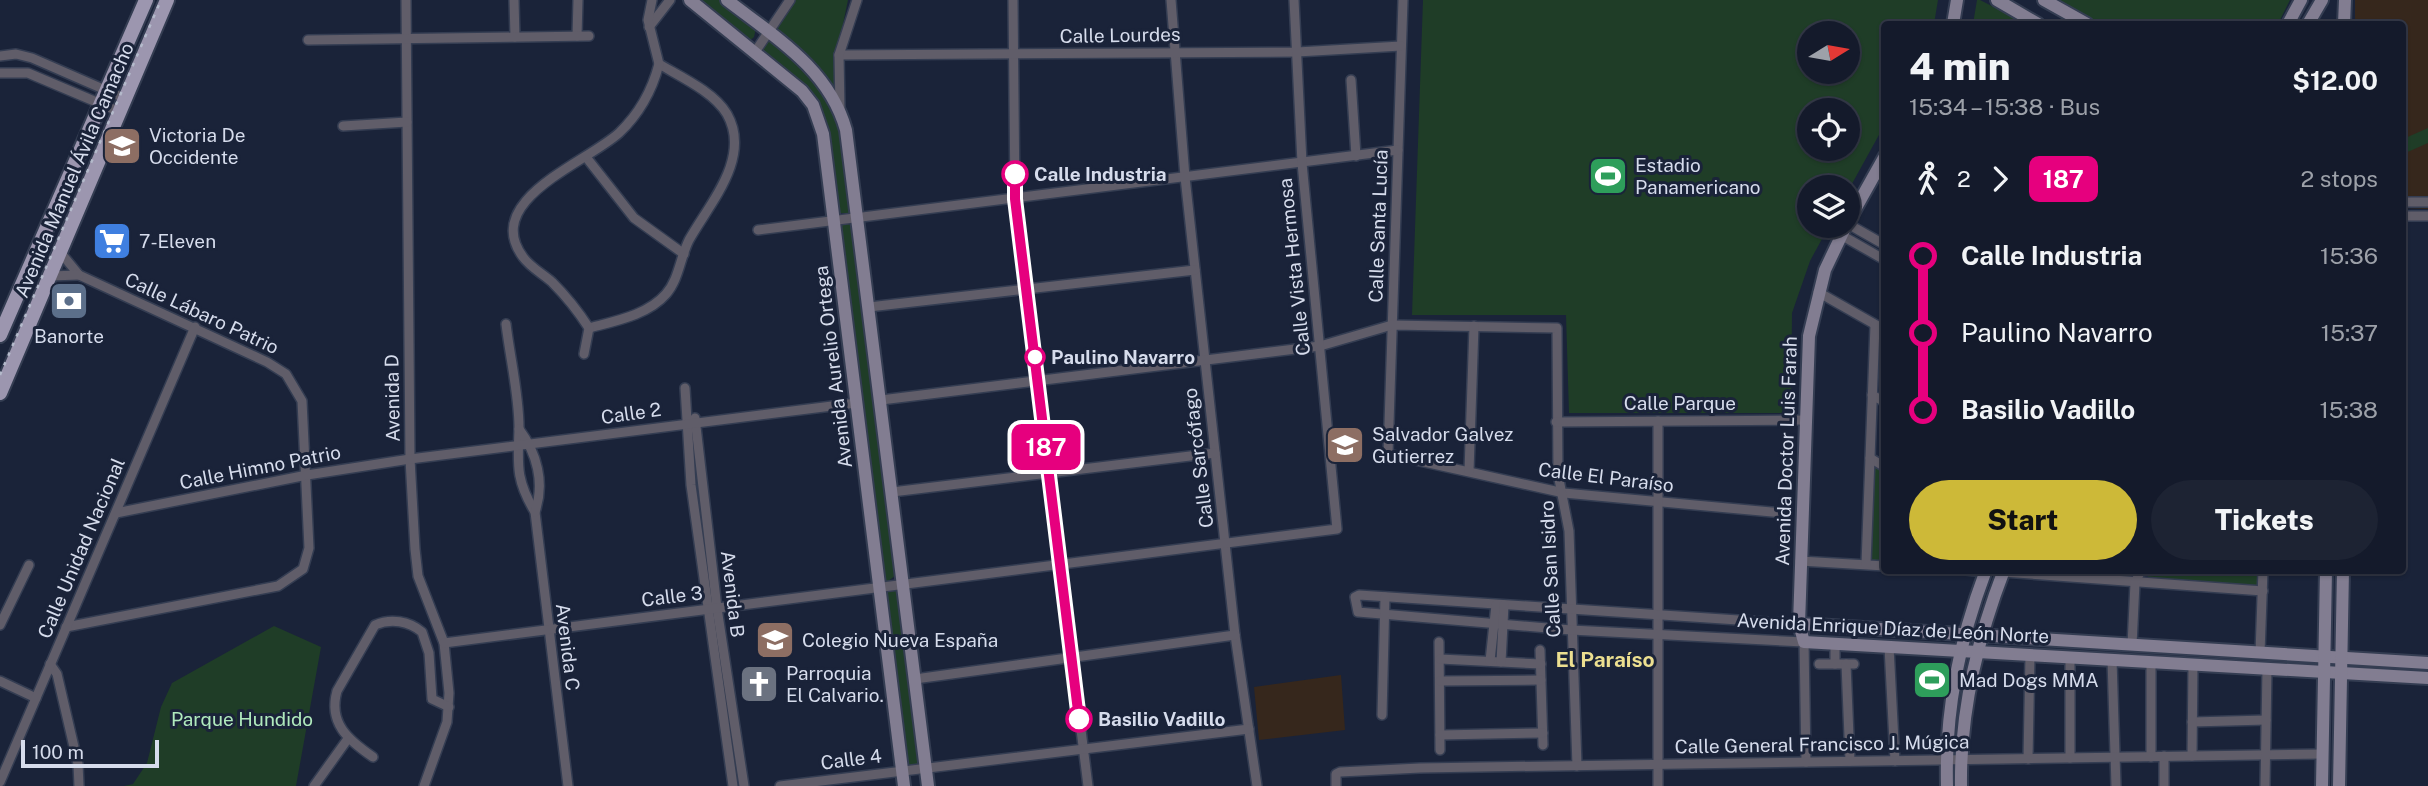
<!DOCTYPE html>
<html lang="en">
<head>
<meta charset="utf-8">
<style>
  body { margin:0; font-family:"Public Sans",sans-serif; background:#1d2333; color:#f1f3f6; height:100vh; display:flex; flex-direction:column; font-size:26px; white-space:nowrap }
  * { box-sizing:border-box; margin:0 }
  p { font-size:23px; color:#9da1a9 }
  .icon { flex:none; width:38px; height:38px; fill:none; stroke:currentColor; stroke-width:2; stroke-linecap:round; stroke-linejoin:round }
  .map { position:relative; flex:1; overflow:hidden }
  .drawer { position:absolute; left:1881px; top:21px; width:525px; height:553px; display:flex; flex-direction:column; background:#141a2b; border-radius:7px; box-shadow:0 2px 5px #0004,0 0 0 2px #333847 }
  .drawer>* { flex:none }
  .badge { padding:0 14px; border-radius:10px; font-size:24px; line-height:46px }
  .needle { width:46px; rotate:79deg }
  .fabs { position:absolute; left:1797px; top:21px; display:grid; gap:14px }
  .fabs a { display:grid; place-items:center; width:63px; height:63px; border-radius:50%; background:#141a2b; box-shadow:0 2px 5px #0004,0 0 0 2px #333847; font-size:35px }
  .scale { position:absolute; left:21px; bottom:18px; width:138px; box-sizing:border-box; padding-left:7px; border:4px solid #d6dcec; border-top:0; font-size:19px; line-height:24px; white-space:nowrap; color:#d6dcec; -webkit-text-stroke:5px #1a2339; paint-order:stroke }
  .map>.badge { position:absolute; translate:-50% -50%; box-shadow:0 0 0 4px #fff }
  .legs { display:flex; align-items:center; gap:10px; height:77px; padding:0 28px; font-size:23px }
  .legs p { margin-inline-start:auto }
  .headline { display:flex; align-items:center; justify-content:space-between; height:119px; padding:0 28px }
  h1 { font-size:38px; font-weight:800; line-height:52px }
  .action { display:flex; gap:14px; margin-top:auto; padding:14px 28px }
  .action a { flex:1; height:80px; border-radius:42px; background:#cdb938; color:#111; font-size:28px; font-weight:800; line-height:80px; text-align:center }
  .action a+a { background:#1d2333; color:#f1f3f6 }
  ul { padding:0 28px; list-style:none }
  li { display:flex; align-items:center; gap:24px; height:77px; font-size:26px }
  li i { display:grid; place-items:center; width:10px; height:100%; margin:0 9px; background:currentColor }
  li i::after { content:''; width:18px; height:18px; margin:-9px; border:5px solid; border-radius:50%; background:#141a2b }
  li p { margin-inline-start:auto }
  li:first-child i { background:linear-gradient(#0000 50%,currentColor 0) }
  li:last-child i { background:linear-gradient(currentColor 50%,#0000 0) }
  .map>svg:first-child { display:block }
  .education { fill:#36271c }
  .green { fill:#1f3d27; fill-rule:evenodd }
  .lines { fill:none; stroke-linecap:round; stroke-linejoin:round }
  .street-casing { stroke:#343d52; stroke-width:12 }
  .secondary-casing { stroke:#343d52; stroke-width:16 }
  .primary-casing { stroke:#343d52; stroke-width:18 }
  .street { stroke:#605d69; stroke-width:9 }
  .secondary { stroke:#827d91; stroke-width:12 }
  .primary { stroke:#9c96af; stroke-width:14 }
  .rail { stroke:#b4bacb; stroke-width:2.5; stroke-dasharray:3.5 7; stroke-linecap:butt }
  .line-1-casing { stroke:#fff; stroke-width:16 }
  .line-1 { stroke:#e6007e; stroke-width:10 }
  .stop-1-dot { fill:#fff; stroke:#e6007e; stroke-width:3.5 }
  .labels { text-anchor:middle; stroke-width:6; stroke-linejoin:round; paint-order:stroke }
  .street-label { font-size:19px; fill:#d6dcec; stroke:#1a2339 }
  .poi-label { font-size:19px; fill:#d6dcec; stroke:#1a2339; text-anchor:start }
  .stop-label { font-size:19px; font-weight:bold; fill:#d6dcec; stroke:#1a2339; text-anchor:start }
  .park-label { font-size:19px; fill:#b0eabd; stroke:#1a2339 }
  .neighbourhood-label { font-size:21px; font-weight:bold; fill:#ecdf90; stroke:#1a2339 }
</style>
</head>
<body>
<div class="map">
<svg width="2428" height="786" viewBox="0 0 2428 786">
  <rect width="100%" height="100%" fill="#1a2339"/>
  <g class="education">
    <path d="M2355,0H2428V209L2403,208V24H2355Z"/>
    <path d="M1341,675L1345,730L1259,740L1254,687Z"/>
  </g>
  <g class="green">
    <path d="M695,0H722L756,28L754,37L747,43Z"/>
    <path d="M793,0H848L835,63V94L775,32Z"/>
    <path d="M1423,0H1938L1934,24H1885V124L1848,191V187H1810V226H1829L1810,261L1792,313L1791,413H1569L1566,315H1412ZM1810,33H1848V72H1810ZM1810,110H1848V149H1810Z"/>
    <path d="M1977,0H1980L2027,24H1973Z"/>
    <path d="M2051,0H2290L2278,24H2095Z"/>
    <path d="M768,39L801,64L839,118L851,213H834L813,104L757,53Z"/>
    <path d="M2428,128V143L2403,154V139Z"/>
    <path d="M848,224L856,227L896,575L887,582L879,581L838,225Z"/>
    <path d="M1874,466L1885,472V561L1871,560Z"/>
    <path d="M2151,571H2261V587L2147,578Z"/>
    <path d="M889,587L901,594L921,762L908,768L880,590Z"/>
    <path d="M274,626L321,647L296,786H124L133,784L147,763L161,707L172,683Z"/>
  </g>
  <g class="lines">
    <g class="street-casing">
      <g id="street">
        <path d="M406,0L410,459L415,549L418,576L444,643L449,693L447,722L424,786"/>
        <path d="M514,0L515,37"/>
        <path d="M1013,0L1015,199L1088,786"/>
        <path d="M1171,0L1185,177L1235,635L1257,786"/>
        <path d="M1403,0L1388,454L1564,493L1782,513"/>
        <path d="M649,27L670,0"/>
        <path d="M577,36L578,0"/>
        <path d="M308,40L589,36"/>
        <path d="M755,52L790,0"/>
        <path d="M839,55L1297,52L1401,46"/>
        <path d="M0,56L16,54L32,58L126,99"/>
        <path d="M0,73H28L120,112"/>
        <path d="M1351,80L1356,156"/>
        <path d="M840,109L839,55L857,0"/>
        <path d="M343,126L407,122"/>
        <path d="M586,157L634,218L684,254"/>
        <path d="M2403,202H2428"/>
        <path d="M2403,216H2428"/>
        <path d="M1848,224L1885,245"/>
        <path d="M758,230L1398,150"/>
        <path d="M1841,235L1885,260"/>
        <path d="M60,252L79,275L267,362L286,374L302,401L309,548L303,569L278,586L66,627"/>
        <path d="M50,276L79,275"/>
        <path d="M1818,292L1885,330"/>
        <path d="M869,307L1195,270"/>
        <path d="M506,324C510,358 519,394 519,428C518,464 515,479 535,512L568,786"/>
        <path d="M589,328C615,321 648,315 666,294C679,279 680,258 689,240C709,204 752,158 727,114C714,92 681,77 659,64L648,20L652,0"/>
        <path d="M584,354L589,328C578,311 566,296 552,282C543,274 530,267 523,257C481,200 586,163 619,133C639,114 652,91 659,64"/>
        <path d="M685,388L691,485L733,786"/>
        <path d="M1872,395L1885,402"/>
        <path d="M881,400L1320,346L1392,325L1557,328L1558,474L1569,531L1577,766"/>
        <path d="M695,418L717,608L744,786"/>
        <path d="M1658,421V786"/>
        <path d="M1556,422L1804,420"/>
        <path d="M519,429C537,453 545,483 535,512"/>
        <path d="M1870,458L1885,467"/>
        <path d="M1469,471L1474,326"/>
        <path d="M892,492L1215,453"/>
        <path d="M116,513L307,475L410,459L856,403"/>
        <path d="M1800,561L1885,566"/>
        <path d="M1866,564L1875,325"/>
        <path d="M1966,570L1986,572"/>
        <path d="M2003,572L2263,591"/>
        <path d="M1799,624L1359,595L1355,597L1358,612L1571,630L1804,642L1806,762"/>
        <path d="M0,625L29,565"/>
        <path d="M1439,642L1440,750"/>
        <path d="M444,643L1337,529L1302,163L1294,0"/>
        <path d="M1835,644V664"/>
        <path d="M2132,645L2135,583L2141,570"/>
        <path d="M1889,647L1895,761"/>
        <path d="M1540,650L1543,745"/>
        <path d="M2260,653L2263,570"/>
        <path d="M1440,659L1541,664"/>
        <path d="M2112,660L2116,786"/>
        <path d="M1490,661L1496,605"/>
        <path d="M1501,662L1504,605"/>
        <path d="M50,664L57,674L78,764L79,786"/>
        <path d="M1819,664H1854"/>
        <path d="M1846,664L1850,761"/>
        <path d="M915,679L1235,635"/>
        <path d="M0,681L36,698"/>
        <path d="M1440,681L1541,680"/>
        <path d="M1382,715L1385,597"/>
        <path d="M2192,722L2266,720"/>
        <path d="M1440,735L1543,733"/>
        <path d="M2164,756V786"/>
        <path d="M2192,756L2193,665"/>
        <path d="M373,757C348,740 328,723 337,691L375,625C391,618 409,621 422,632L429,653L432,699L449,707"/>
        <path d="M2151,757V662"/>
        <path d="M2070,758V658"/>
        <path d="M2028,759L2030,655"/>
        <path d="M0,782L195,327"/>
        <path d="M314,786L347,740"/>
        <path d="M780,786L1249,729"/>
        <path d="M1336,786V774L1340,772L1420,768L2322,754"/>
        <path d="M2265,786L2267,669"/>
      </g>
    </g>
    <g class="secondary-casing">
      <g id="secondary">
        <path d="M690,0L802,91L813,105L823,134L904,786"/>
        <path d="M727,0C775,37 829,69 846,130L928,786"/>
        <path d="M1997,0L2038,24"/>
        <path d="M2044,0L2087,24"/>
        <path d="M1953,24L1957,0"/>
        <path d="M2288,24L2301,0"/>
        <path d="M2308,24L2322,0"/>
        <path d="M2344,24L2345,0"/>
        <path d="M1848,222L1885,156"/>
        <path d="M1846,226L1825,270L1809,336L1799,624L1804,642L2428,678"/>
        <path d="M1799,624L2428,663"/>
        <path d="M1947,786C1945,710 1959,642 1986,570"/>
        <path d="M1961,786C1960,712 1977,640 2004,570"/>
        <path d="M2322,786L2326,570"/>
        <path d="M2339,786L2343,570"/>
      </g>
    </g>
    <g class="primary-casing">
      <g id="primary">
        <path d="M0,335L146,0"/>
        <path d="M0,393L167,0"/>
      </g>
    </g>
    <use href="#street" class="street"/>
    <use href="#secondary" class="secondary"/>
    <use href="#primary" class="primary"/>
    <path class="rail" d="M0,375L161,0"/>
  </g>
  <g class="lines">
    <g class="line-1-casing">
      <path id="line-1" d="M1015,174V199L1079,719"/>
    </g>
    <use href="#line-1" class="line-1"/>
  </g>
  <defs>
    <g id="university-square" transform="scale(2.0125)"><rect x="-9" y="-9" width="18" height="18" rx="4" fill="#8d6e63" stroke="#1a2339"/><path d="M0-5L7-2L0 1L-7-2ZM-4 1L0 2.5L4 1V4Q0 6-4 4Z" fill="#fff"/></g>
    <g id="stadium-square" transform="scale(2.0125)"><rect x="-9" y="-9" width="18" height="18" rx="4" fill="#2e9e5b" stroke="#1a2339"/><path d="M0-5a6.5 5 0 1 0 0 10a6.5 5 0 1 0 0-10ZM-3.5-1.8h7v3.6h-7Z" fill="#fff"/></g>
    <g id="supermarket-square" transform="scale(2.0125)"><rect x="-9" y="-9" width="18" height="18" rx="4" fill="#3f7fe0" stroke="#1a2339"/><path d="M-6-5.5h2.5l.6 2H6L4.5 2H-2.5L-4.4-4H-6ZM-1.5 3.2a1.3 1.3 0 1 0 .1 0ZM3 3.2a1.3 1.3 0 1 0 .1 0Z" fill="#fff"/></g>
    <g id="bank-square" transform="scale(2.0125)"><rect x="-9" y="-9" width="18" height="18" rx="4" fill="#5c6f8a" stroke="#1a2339"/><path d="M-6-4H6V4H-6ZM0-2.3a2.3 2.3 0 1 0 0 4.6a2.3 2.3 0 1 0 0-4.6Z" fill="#fff"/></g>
    <g id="school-square" transform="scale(2.0125)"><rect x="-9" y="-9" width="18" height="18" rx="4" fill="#8d6e63" stroke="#1a2339"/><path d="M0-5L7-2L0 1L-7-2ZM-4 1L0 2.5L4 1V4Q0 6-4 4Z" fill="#fff"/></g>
    <g id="church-square" transform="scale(2.0125)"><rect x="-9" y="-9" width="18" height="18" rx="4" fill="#6b7280" stroke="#1a2339"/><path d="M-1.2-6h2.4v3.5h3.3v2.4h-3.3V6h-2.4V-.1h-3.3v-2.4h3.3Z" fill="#fff"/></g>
  </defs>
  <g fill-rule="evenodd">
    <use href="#university-square" x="122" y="146"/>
    <use href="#stadium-square" x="1608" y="176"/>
    <use href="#supermarket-square" x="112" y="241"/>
    <use href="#bank-square" x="69" y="301"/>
    <use href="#school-square" x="1345" y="445"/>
    <use href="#school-square" x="775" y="640"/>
    <use href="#stadium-square" x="1932" y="680"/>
    <use href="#church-square" x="759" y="684"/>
  </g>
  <g class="stop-1-dot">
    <circle cx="1015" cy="174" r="12"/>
    <circle cx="1035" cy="357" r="9"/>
    <circle cx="1079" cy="719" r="12"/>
  </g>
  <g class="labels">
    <g class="street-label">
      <text transform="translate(1120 35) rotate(-1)" y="7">Calle Lourdes</text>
      <text transform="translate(74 170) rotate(-67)" y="7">Avenida Manuel Ávila Camacho</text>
      <text transform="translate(1378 226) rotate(-88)" y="7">Calle Santa Lucía</text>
      <text transform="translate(1294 267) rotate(-96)" y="7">Calle Vista Hermosa</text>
      <text transform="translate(202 313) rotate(25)" y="7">Calle Lábaro Patrio</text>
      <text transform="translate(833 367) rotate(-97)" y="7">Avenida Aurelio Ortega</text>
      <text transform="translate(392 398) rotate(-91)" y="7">Avenida D</text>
      <text x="1680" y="410">Calle Parque</text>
      <text transform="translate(631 413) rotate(-8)" y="7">Calle 2</text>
      <text transform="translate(1786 451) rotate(-88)" y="7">Avenida Doctor Luis Farah</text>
      <text transform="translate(1198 458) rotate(-97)" y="7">Calle Sarcófago</text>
      <text transform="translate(260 467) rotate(-11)" y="7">Calle Himno Patrio</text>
      <text transform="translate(1606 477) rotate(7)" y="7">Calle El Paraíso</text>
      <text transform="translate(81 548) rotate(-67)" y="7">Calle Unidad Nacional</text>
      <text transform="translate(1550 569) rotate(-93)" y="7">Calle San Isidro</text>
      <text transform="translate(733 594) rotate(83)" y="7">Avenida B</text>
      <text transform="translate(672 596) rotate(-7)" y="7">Calle 3</text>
      <text transform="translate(1893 628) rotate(3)" y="7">Avenida Enrique Díaz de León Norte</text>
      <text transform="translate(568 647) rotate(83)" y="7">Avenida C</text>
      <text transform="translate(1822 744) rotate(-1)" y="7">Calle General Francisco J. Múgica</text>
      <text transform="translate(851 759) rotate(-7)" y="7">Calle 4</text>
    </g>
    <g class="poi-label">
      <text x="149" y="142">Victoria De<tspan x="149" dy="22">Occidente</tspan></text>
      <text x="1635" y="172">Estadio<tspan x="1635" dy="22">Panamericano</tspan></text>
      <text x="139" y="248">7-Eleven</text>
      <text x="69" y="343" text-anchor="middle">Banorte</text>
      <text x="1372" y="441">Salvador Galvez<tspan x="1372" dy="22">Gutierrez</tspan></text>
      <text x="802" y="647">Colegio Nueva España</text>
      <text x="786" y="680">Parroquia<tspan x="786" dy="22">El Calvario.</tspan></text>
      <text x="1959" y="687">Mad Dogs MMA</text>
    </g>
    <g class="stop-label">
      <text x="1034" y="181">Calle Industria</text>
      <text x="1051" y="364">Paulino Navarro</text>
      <text x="1098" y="726">Basilio Vadillo</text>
    </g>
    <g class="park-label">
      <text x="242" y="726">Parque Hundido</text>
    </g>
    <g class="neighbourhood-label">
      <text x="1605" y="667">El Paraíso</text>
    </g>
  </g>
</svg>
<div class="fabs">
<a><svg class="needle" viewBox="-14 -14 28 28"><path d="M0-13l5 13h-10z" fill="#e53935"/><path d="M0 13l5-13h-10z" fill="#9da1a9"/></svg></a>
<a><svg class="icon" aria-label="locate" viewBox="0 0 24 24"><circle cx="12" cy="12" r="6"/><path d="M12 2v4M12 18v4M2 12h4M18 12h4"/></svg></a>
<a><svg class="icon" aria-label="layers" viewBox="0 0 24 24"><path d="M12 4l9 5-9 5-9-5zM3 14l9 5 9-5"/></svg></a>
</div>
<div class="scale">100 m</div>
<b class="badge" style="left:1046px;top:447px;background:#e6007e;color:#fff">187</b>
<section class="drawer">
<div class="headline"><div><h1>4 min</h1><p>15:34 – 15:38 · Bus</p></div><b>$12.00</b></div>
<div class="legs"><svg class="icon" aria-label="walk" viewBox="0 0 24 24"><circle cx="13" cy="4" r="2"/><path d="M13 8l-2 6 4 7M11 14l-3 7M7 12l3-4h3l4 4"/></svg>2<svg class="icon" aria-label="forward" viewBox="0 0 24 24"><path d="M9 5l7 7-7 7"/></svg><b class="badge" style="background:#e6007e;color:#fff">187</b><p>2 stops</p></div>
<ul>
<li><i style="color:#e6007e"></i><b>Calle Industria</b><p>15:36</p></li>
<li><i style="color:#e6007e"></i><span>Paulino Navarro</span><p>15:37</p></li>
<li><i style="color:#e6007e"></i><b>Basilio Vadillo</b><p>15:38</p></li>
</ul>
<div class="action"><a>Start</a><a>Tickets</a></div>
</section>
</div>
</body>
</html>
